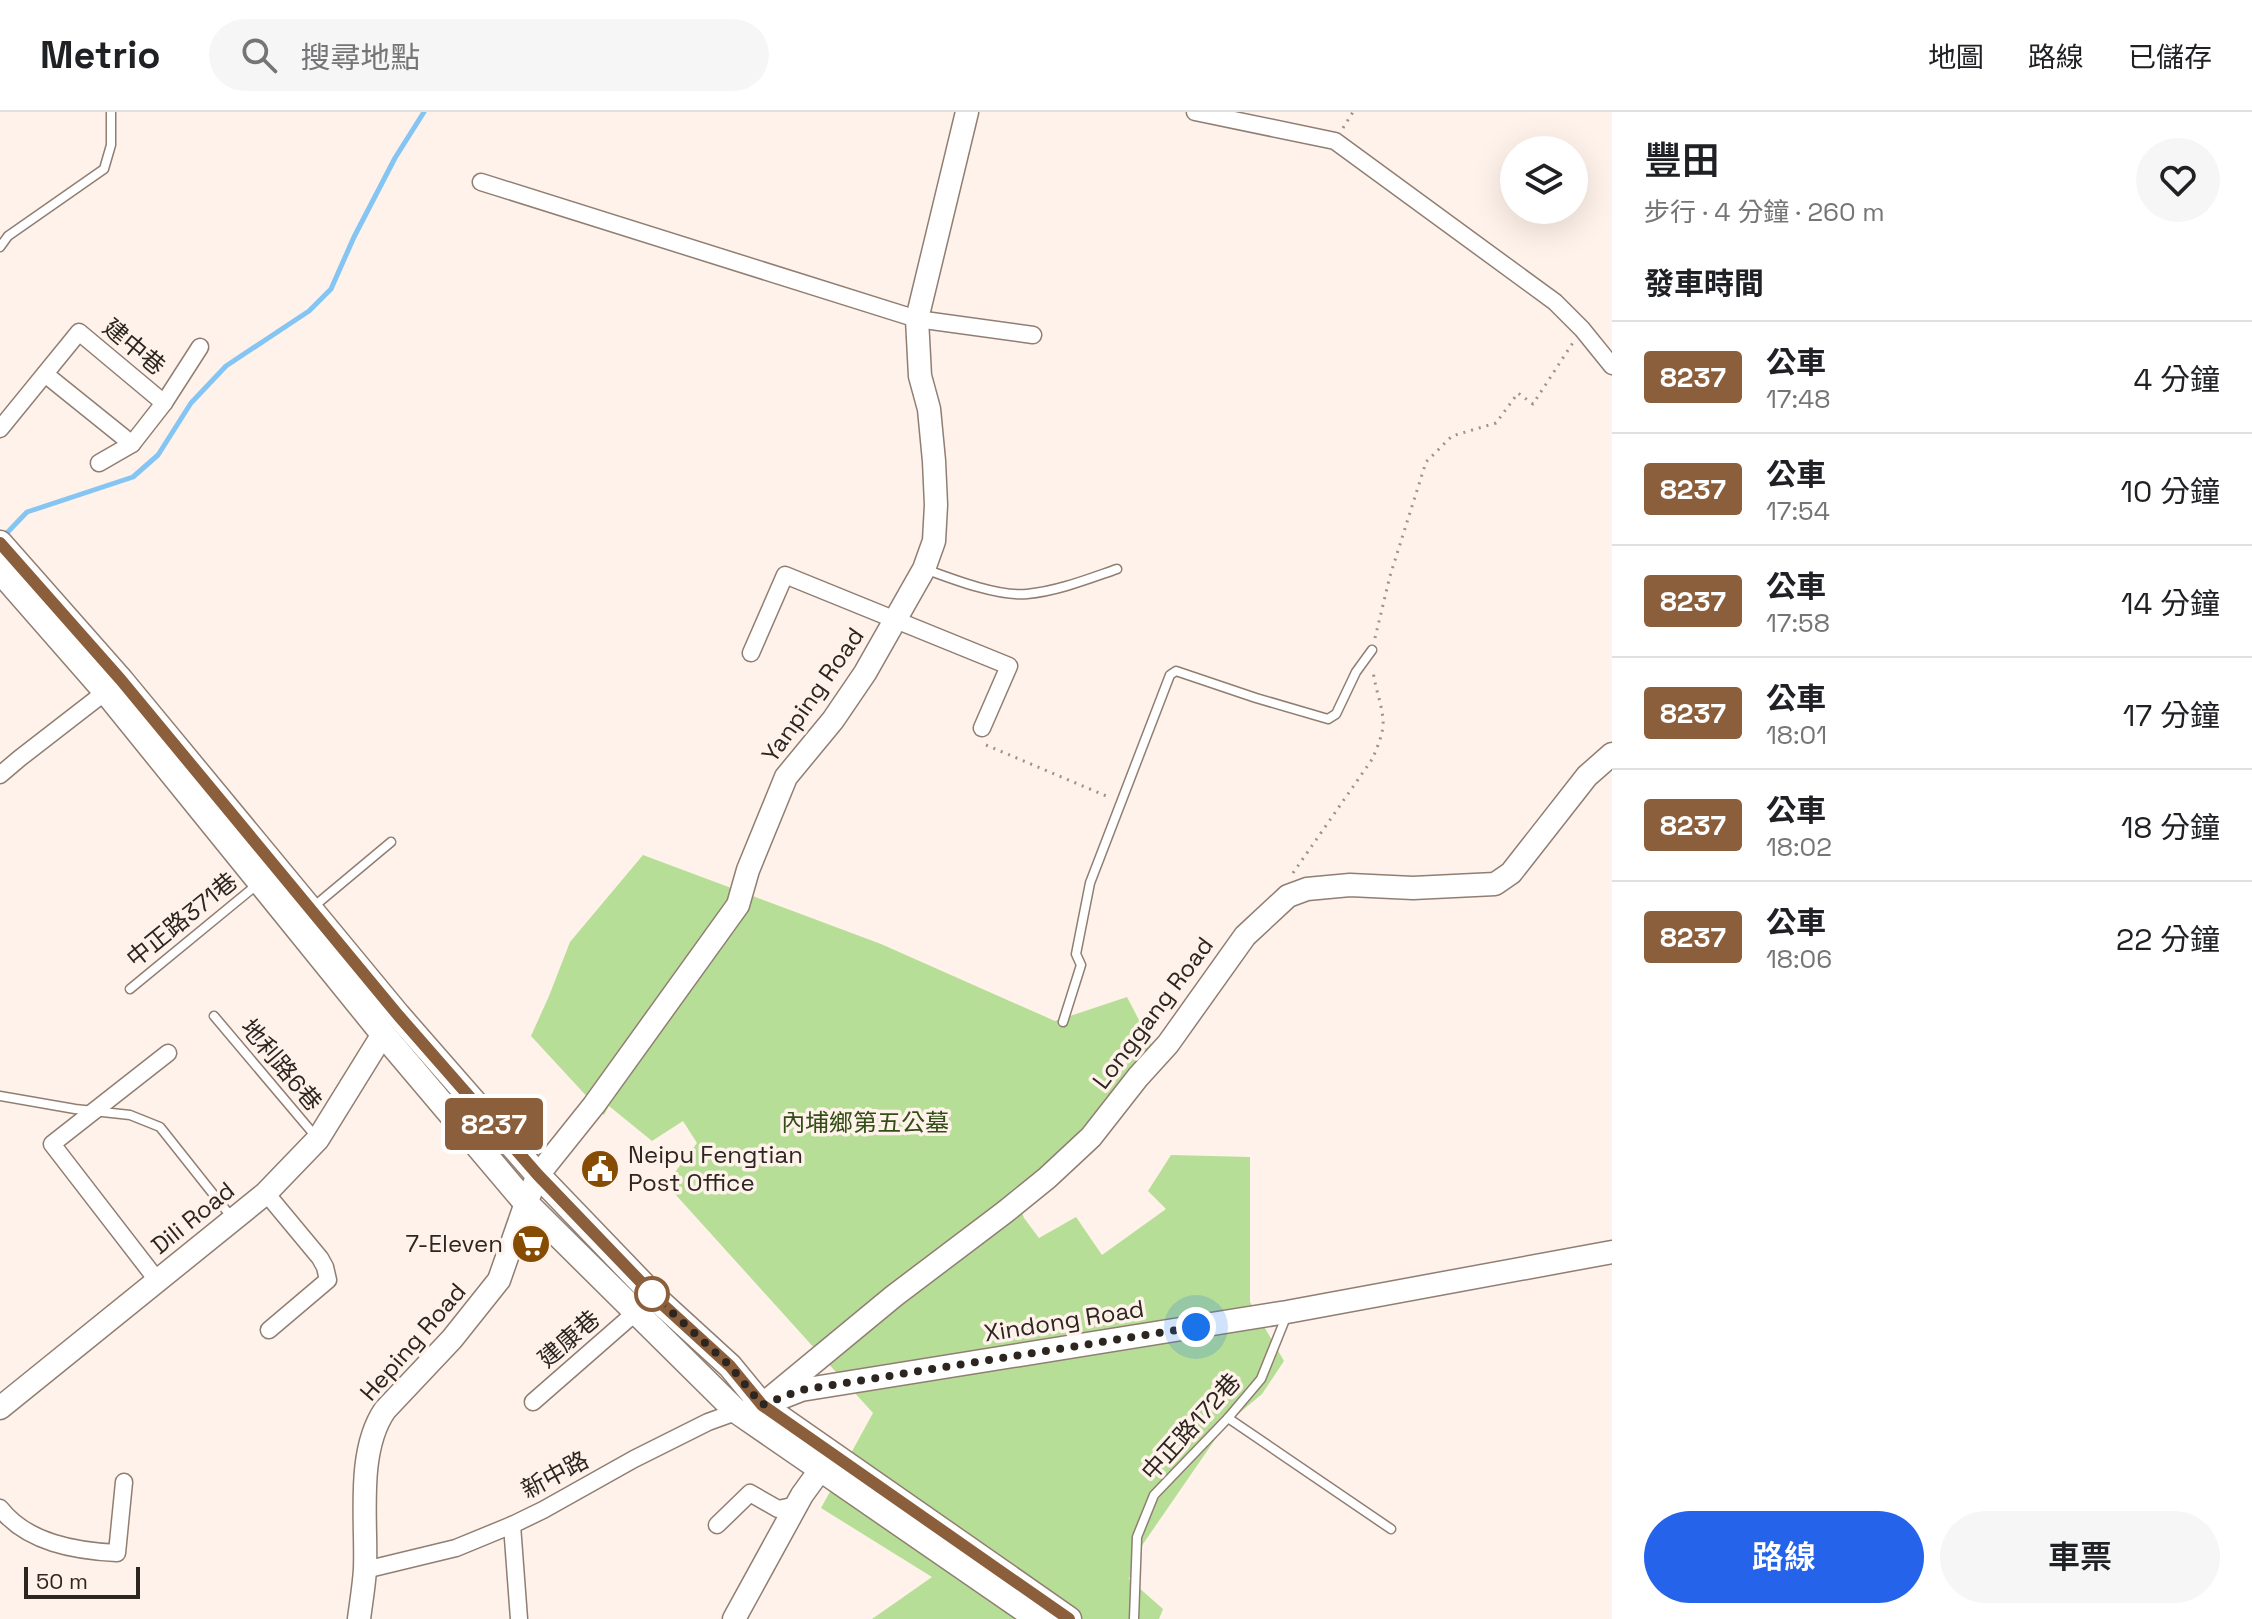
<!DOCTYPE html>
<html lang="zh-TW">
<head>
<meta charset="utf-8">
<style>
  body { margin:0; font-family:"Space Grotesk","Noto Sans TC",sans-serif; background:#f6f6f6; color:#202124; height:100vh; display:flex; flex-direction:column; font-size:30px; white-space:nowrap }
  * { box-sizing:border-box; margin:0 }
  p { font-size:26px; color:#757577 }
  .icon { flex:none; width:44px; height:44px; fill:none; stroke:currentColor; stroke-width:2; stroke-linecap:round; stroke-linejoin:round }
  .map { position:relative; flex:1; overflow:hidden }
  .details { display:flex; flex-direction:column; background:#fff; width:640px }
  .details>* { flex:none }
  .badge { padding:0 16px; border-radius:6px; font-size:28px; line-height:52px }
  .buttons { position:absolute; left:1500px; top:24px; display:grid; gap:16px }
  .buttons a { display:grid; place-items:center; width:88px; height:88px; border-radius:50%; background:#fff; box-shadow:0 8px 32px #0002; font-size:40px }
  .scale { position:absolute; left:24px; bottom:20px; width:116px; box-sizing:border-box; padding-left:8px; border:4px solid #2c2520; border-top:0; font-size:22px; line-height:28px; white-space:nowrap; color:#2c2520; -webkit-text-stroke:6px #fef2ea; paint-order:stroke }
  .you { position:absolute; width:40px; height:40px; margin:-20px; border:6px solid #fff; border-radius:50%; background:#1a73e8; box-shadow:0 0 0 12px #1a73e833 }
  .map>.badge { position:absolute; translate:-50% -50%; box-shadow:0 0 0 4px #fff }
  h2 { padding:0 32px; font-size:30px; line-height:72px }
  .round { display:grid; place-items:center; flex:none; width:84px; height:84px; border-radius:42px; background:#f6f6f6 }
  .summary { display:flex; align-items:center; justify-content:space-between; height:136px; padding:0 32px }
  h1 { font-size:38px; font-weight:600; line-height:60px }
  .action { display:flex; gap:16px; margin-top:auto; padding:16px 32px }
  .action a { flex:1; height:92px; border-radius:48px; background:#2563eb; color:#fff; font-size:32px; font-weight:600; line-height:92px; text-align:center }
  .action a+a { background:#f6f6f6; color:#202124 }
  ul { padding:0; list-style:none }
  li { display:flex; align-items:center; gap:24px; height:112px; padding:0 32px; border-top:2px solid #e0e0e0 }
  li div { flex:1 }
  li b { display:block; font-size:30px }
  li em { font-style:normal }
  li .badge { min-width:88px; font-weight:700; text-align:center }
  header { display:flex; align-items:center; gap:48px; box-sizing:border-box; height:112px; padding:0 40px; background:#fff; border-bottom:2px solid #e0e0e0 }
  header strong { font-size:38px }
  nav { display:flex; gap:44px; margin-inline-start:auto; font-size:28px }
  .search { width:560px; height:72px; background:#f6f6f6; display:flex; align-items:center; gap:20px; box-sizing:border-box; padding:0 28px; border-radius:44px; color:#757577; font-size:30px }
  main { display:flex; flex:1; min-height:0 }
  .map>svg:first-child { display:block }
  .green { fill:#b7de96 }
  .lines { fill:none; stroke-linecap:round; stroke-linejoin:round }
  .stream { stroke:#85c5f3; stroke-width:5 }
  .lane-casing { stroke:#907e72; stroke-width:11 }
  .street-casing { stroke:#907e72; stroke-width:19 }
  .secondary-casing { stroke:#907e72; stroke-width:25 }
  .primary-casing { stroke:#907e72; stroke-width:27 }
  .path { stroke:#9d938d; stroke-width:3; stroke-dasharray:2 6; stroke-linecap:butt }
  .lane { stroke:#fff; stroke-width:8 }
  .street { stroke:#fff; stroke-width:16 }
  .secondary { stroke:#fff; stroke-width:22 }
  .primary { stroke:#fff; stroke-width:24 }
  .line-casing { stroke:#fff; stroke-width:18 }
  .line { stroke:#8b5e3c; stroke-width:12 }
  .walk { stroke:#2c2520; stroke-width:8; stroke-dasharray:0 14.4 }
  .stop-dot { fill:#fff; stroke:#8b5e3c; stroke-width:4 }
  .labels { text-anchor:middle; stroke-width:7; stroke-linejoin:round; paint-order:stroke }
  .street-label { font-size:24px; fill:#2c2520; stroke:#fef2ea }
  .park-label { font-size:24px; fill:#324d16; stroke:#fef2ea }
  .poi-label { font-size:24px; fill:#2c2520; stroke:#fef2ea; text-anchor:start }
</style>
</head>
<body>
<header>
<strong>Metrio</strong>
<div class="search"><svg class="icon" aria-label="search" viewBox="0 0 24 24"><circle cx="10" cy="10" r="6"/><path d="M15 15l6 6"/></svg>搜尋地點</div>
<nav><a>地圖</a><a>路線</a><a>已儲存</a></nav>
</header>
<main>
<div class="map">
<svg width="1612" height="1507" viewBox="0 0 1612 1507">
  <rect width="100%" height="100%" fill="#fef2ea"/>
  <path class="green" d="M643,743L881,832L1055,909L1127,885L1153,935L1084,1014L1017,1087L1024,1106L1039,1126L1076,1105L1102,1143L1166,1097L1148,1079L1171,1043L1250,1045V1190L1284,1249L1262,1282L1225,1313L1143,1432L1129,1467L1163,1497L1159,1507H872L932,1465L821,1396L873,1301L666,1072L697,1031L683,1009L652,1029L609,994L604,1003L531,924L549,884L570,830Z"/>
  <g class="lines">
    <path class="stream" d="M3,425L27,400L133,365L158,343L191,291L226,254L309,199L331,177L354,125L395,46L424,0"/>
    <g class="lane-casing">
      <g id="lane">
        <path d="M0,135L8,124L104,57L111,33V0"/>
        <path d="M925,457C952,467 999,485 1027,482C1058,479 1088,467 1117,457"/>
        <path d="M312,796L391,730"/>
        <path d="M130,877L259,771"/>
        <path d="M214,904L317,1026"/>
        <path d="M1063,910L1081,853L1076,842L1090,771L1170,563L1176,559L1256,586L1328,607L1336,602L1356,560L1372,538"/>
        <path d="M0,984L75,997L130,1003L160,1015L233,1107"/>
        <path d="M1228,1306L1391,1417"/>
        <path d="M1134,1507L1137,1425L1154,1383L1228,1306L1261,1267L1286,1205"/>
      </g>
    </g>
    <g class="street-casing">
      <g id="street">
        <path d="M1195,0L1335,29L1555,190L1582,217L1612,254"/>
        <path d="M481,70L917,207L1033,223"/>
        <path d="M45,262L132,332"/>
        <path d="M0,317L79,220L164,291"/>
        <path d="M99,351L132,332L164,291L200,235"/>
        <path d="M751,541L785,463L1009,554L982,616"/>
        <path d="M0,663L20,646L113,574"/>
        <path d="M266,1081L320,1146L325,1155L328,1168L269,1218"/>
        <path d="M157,1168L52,1032L168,941"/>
        <path d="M533,1290L636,1200"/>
        <path d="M0,1396C27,1431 76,1439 117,1441L124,1370"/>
        <path d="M512,1413L519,1507"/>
        <path d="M717,1413L750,1381L778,1397L797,1393"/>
        <path d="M365,1458L456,1436L512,1413L543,1398L634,1347L708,1310L744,1297"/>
      </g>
    </g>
    <g class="secondary-casing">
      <g id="secondary">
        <path d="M778,1287L801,1278L1287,1200L1612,1140"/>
        <path d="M762,1293L894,1184L1005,1100L1047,1066L1091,1025L1138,965L1168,932L1245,824L1288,784L1307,777L1350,773L1413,776L1495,772L1511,761L1587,664L1612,642"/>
        <path d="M0,1296L266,1081L318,1027L383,922"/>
        <path d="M359,1507C361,1491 364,1474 365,1457C367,1409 356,1340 385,1298L452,1227L499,1168L526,1091L538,1063L594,993L738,793L748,758L786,665L833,608L865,561L924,457L934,429L936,393L934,349L929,297L920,264L917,207L967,0"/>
        <path d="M734,1507L802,1383L831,1343"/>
      </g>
    </g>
    <g class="primary-casing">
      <g id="primary">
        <path d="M0,431L121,568L398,903L538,1063L661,1191L730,1254L762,1293L1069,1507"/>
        <path d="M0,459L106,580L383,922L526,1091L735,1298L1038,1507"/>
      </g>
    </g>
    <g class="path">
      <path d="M1343,16L1353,0"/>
      <path d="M1375,526L1390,464L1426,350L1452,324L1496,311L1518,281L1533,292L1574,229"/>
      <path d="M986,633L1111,686"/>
      <path d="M1293,761L1373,646C1377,635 1384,621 1383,608C1382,591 1374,574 1373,557"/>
    </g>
    <use href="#lane" class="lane"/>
    <use href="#street" class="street"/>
    <use href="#secondary" class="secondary"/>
    <use href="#primary" class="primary"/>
  </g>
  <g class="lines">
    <g class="line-casing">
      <path id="line" d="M0,431L121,568L398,903L538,1063L661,1191L730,1254L762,1293L1069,1507"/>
    </g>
    <use href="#line" class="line"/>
    <path class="walk" d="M652,1182L730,1254L762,1293L801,1278L1196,1215"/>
  </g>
  <defs>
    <g id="civic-disc" transform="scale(2)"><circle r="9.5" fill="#874c04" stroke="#fef2ea"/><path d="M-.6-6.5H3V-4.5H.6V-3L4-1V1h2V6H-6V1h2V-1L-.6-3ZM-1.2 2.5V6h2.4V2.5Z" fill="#fff"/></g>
    <g id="supermarket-disc" transform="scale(2)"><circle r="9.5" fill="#874c04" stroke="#fef2ea"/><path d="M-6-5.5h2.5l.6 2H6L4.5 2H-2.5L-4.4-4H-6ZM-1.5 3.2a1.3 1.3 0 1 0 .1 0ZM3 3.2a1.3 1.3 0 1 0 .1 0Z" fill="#fff"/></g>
  </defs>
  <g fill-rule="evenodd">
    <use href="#civic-disc" x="600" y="1057"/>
    <use href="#supermarket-disc" x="531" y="1132"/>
  </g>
  <circle class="stop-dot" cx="652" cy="1182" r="16"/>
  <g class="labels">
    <g class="street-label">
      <text transform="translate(134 235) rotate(40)" y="8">建中巷</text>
      <text transform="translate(813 583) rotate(-55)" y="8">Yanping Road</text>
      <text transform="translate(182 808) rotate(-39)" y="8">中正路371巷</text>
      <text transform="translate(1153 901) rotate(-53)" y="8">Longgang Road</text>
      <text transform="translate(281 953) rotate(50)" y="8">地利路6巷</text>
      <text transform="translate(193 1106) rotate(-39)" y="8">Dili Road</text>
      <text transform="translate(1064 1209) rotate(-9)" y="8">Xindong Road</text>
      <text transform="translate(569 1227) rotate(-41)" y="8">建康巷</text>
      <text transform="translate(413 1230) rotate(-49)" y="8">Heping Road</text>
      <text transform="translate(1191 1315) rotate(-48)" y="8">中正路172巷</text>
      <text transform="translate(555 1363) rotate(-28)" y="8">新中路</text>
    </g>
    <g class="park-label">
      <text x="865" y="1019">內埔鄉第五公墓</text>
    </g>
    <g class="poi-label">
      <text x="628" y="1051">Neipu Fengtian<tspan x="628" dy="28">Post Office</tspan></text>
      <text x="503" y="1140" text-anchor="end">7-Eleven</text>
    </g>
  </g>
</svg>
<div class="buttons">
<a><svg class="icon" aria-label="layers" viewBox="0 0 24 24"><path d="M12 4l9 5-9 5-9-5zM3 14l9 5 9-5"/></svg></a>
</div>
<div class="scale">50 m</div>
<div class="you" style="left:1196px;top:1215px"></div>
<b class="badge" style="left:494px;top:1012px;background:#8b5e3c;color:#fff">8237</b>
</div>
<section class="details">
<div class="summary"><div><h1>豐田</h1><p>步行 · 4 分鐘 · 260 m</p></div><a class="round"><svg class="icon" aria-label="heart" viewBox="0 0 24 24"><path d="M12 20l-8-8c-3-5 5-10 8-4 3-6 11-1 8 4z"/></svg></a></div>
<h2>發車時間</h2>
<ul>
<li><span class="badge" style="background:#8b5e3c;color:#fff">8237</span><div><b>公車</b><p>17:48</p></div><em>4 分鐘</em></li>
<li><span class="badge" style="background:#8b5e3c;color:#fff">8237</span><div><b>公車</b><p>17:54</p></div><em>10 分鐘</em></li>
<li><span class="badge" style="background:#8b5e3c;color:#fff">8237</span><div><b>公車</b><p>17:58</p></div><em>14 分鐘</em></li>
<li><span class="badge" style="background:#8b5e3c;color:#fff">8237</span><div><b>公車</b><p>18:01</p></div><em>17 分鐘</em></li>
<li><span class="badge" style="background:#8b5e3c;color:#fff">8237</span><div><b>公車</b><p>18:02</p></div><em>18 分鐘</em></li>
<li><span class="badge" style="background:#8b5e3c;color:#fff">8237</span><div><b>公車</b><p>18:06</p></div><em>22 分鐘</em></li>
</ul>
<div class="action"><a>路線</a><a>車票</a></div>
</section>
</main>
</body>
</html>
